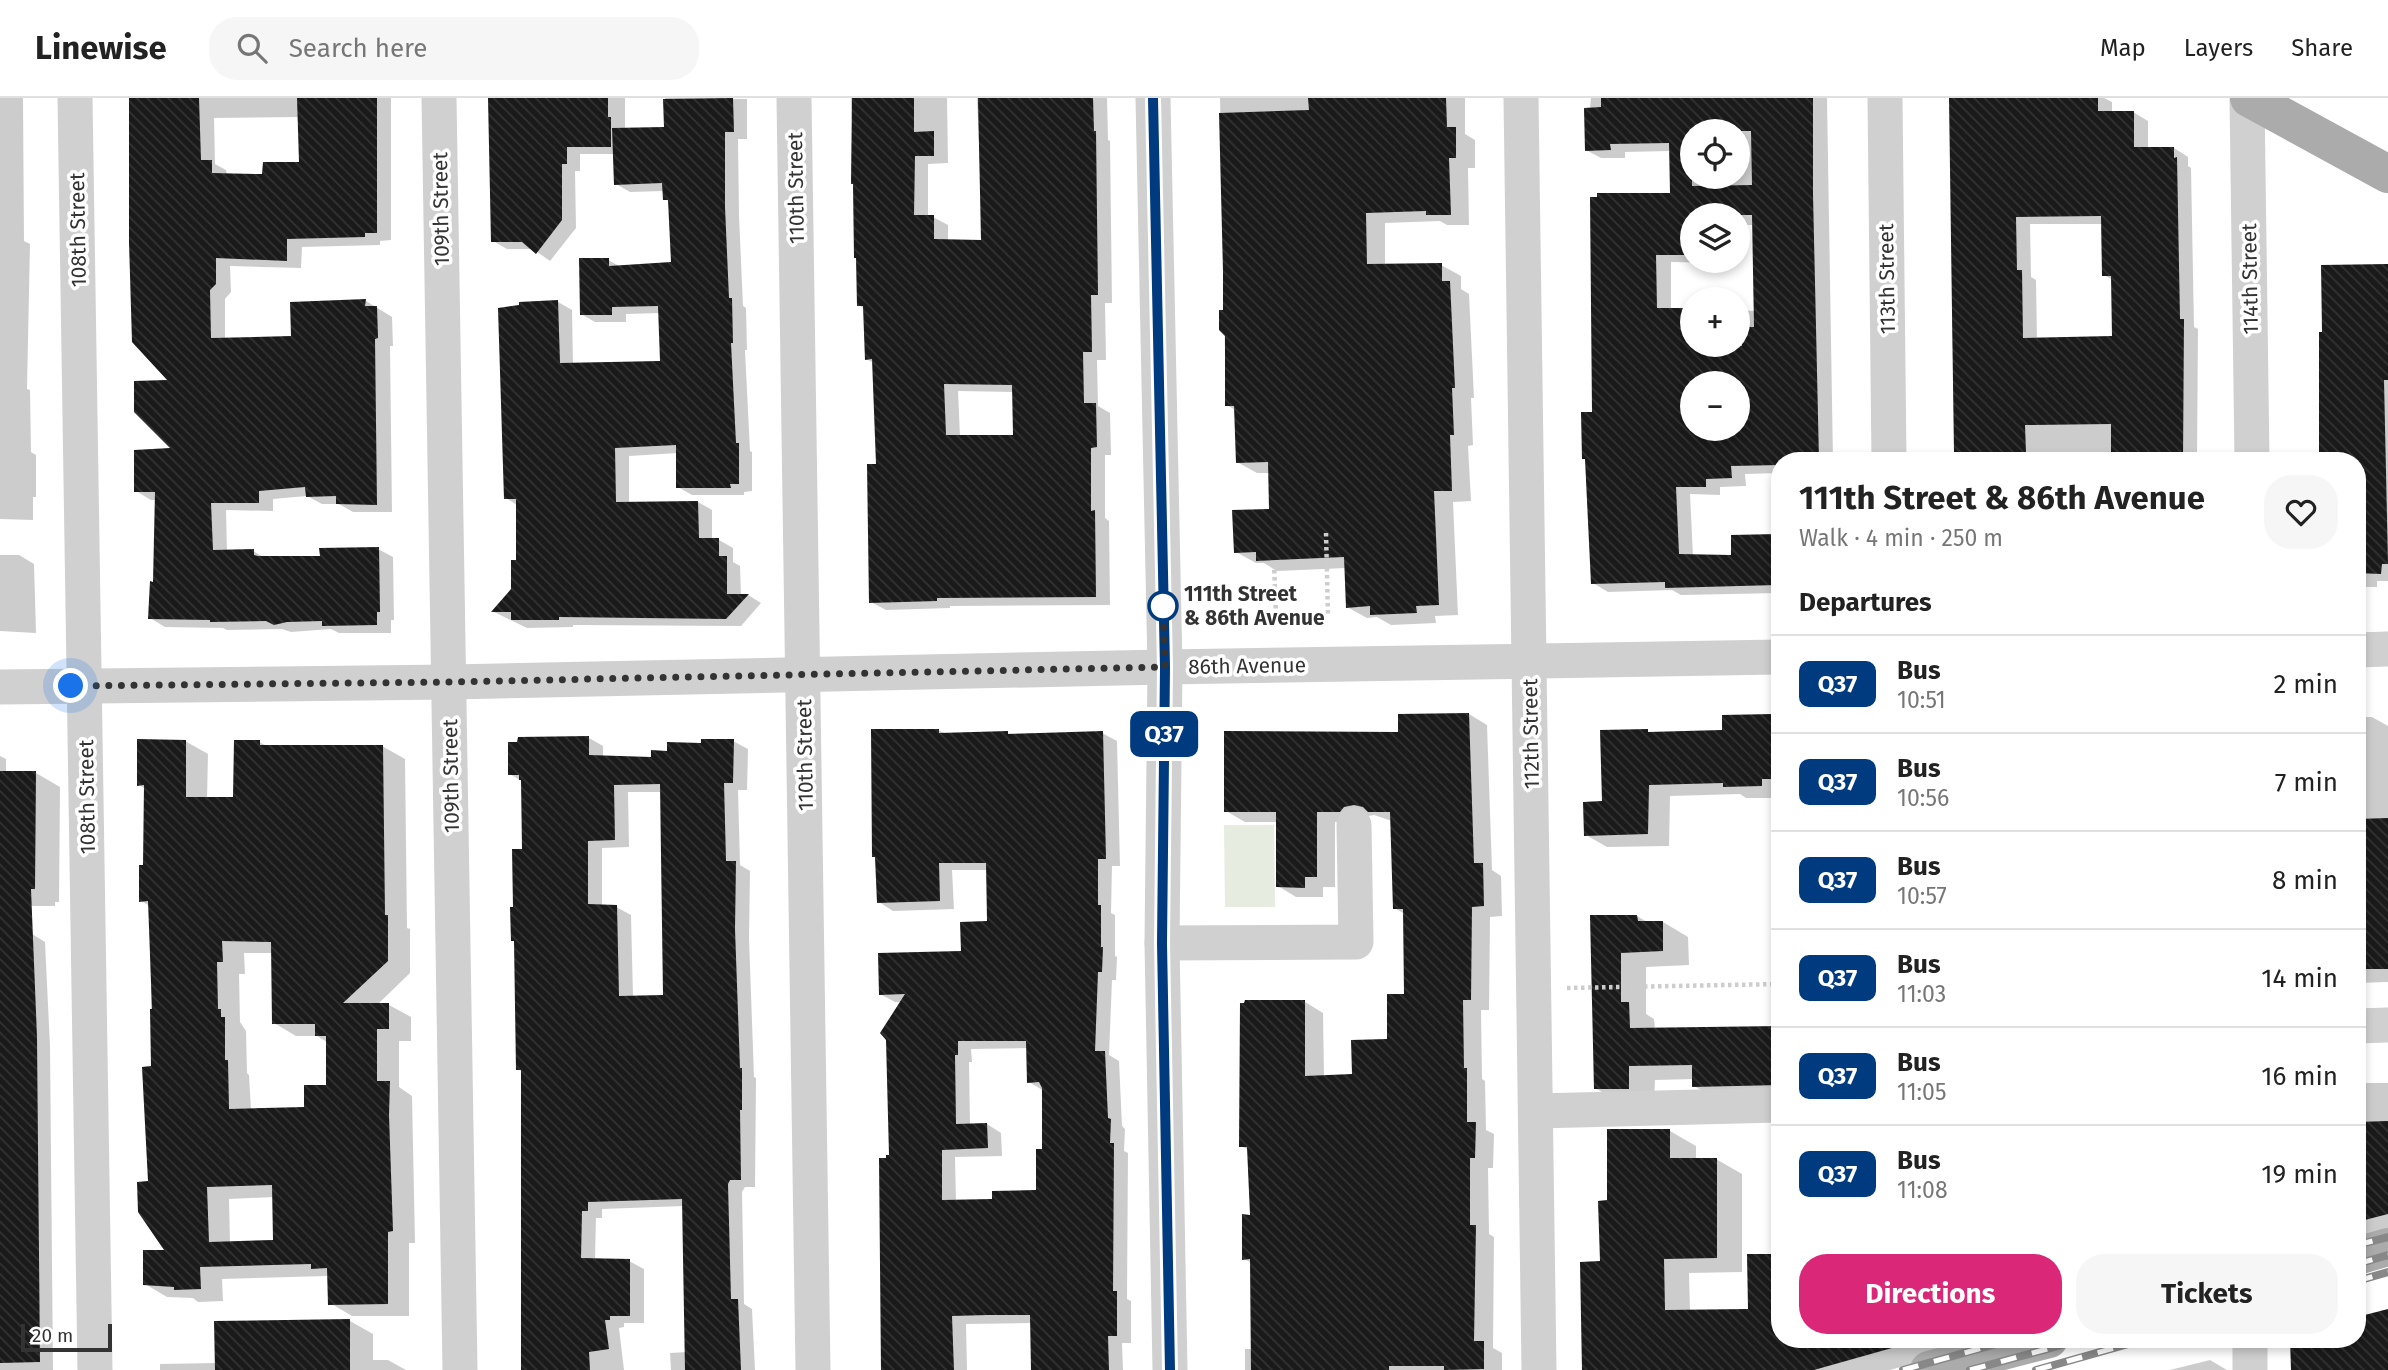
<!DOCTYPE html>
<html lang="en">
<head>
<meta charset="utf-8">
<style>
  body { margin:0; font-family:"Fira Sans",sans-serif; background:#f6f6f6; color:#222; height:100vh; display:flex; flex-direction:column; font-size:26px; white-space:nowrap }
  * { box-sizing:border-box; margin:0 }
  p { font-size:23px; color:#767676 }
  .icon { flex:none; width:38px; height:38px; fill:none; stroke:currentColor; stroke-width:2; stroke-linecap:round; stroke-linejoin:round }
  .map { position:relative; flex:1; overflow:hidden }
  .details { position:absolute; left:1771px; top:354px; width:595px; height:896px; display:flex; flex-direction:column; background:#fff; border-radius:28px; box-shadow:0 4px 10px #0003 }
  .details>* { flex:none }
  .badge { padding:0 14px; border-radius:10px; font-size:24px; line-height:46px }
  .fabs { position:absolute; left:1680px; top:21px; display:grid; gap:14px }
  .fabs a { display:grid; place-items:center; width:70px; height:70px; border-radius:50%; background:#fff; box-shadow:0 4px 10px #0003; font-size:35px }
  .scale { position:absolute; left:21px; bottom:18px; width:91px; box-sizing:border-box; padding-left:7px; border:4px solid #333; border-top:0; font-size:19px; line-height:24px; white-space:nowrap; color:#333; -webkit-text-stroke:5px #fff; paint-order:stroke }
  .you { position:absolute; width:35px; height:35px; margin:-18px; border:5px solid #fff; border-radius:50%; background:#1a73e8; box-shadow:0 0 0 10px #1a73e833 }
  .map>.badge { position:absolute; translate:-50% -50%; box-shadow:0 0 0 4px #fff }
  h2 { padding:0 28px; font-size:26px; line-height:63px }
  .round { display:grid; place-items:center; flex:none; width:74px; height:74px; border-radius:28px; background:#f6f6f6 }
  .head { display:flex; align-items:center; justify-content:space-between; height:119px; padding:0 28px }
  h1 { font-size:33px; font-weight:700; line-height:52px }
  .cta { display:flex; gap:14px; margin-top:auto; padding:14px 28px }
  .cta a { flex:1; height:80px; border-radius:28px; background:#db2777; color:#fff; font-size:28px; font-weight:700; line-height:80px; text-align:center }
  .cta a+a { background:#f6f6f6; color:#222 }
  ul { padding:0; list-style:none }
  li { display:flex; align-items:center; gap:21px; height:98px; padding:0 28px; border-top:2px solid #e0e0e0 }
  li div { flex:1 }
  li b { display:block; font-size:26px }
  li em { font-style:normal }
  li .badge { min-width:77px; font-weight:700; text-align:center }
  header { display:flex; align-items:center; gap:42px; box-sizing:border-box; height:98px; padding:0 35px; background:#fff; border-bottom:2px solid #e0e0e0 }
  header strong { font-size:33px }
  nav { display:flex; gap:38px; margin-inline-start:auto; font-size:24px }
  .search { width:490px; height:63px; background:#f6f6f6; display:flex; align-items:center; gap:18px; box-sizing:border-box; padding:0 24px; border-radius:28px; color:#767676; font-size:26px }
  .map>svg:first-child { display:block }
  .grass { fill:#e6ecdf }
  .shadow { fill:#0003; fill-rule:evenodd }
  .building { fill:url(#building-back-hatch); fill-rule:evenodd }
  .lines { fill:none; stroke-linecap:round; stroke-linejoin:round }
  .path { stroke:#cdcdcd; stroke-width:4.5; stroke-dasharray:3.5 3.5; stroke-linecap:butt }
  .minor { stroke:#d0d0d0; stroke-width:35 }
  .major { stroke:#ababab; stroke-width:38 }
  .rail-casing { stroke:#888; stroke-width:8 }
  .rail { stroke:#fff; stroke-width:5; stroke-dasharray:16; stroke-linecap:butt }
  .line-casing { stroke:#fff; stroke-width:16 }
  .line { stroke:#003b80; stroke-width:10 }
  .walk { stroke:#333; stroke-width:7; stroke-dasharray:0 12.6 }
  .stop-dot { fill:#fff; stroke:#003b80; stroke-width:3.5 }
  .labels { text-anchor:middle; stroke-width:7; stroke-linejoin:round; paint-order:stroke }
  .street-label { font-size:21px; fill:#333; stroke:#fff }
  .stop-label { font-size:21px; font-weight:bold; fill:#333; stroke:#fff; text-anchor:start }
</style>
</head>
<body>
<header>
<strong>Linewise</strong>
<div class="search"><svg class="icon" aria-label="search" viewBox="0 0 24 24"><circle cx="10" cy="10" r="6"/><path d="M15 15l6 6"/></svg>Search here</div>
<nav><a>Map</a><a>Layers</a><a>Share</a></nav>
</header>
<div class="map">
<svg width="2388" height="1272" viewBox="0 0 2388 1272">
  <defs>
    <pattern id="building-back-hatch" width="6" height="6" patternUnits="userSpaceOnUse" patternTransform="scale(1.75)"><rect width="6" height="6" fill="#1a1a1a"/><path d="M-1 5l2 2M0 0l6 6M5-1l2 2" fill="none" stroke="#333"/></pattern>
  </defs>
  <rect width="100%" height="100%" fill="#fff"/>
  <path class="grass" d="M1224,727H1274L1275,809H1225Z"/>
  <g class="shadow">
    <path d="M0,0H23L24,143L30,146L27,291L30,292L31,354L36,357V399H33V422L0,421Z"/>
    <path d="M131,0H391V142L380,143V147L302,149L301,170L230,168L231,194L225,201V241L292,240L366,203L392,219L393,248H390L392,414H353L339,406H322L307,398L273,401V413L226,412L227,454L253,453L265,460L321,459L378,451L393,459L394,522H391V535H339L331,531L291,534L282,531L227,532L223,530L165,529L150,520L155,485L157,402H151L136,393L174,352L171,284ZM299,19L301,66L264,78L227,77L226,72L215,66L214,20Z"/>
    <path d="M489,0H625V32L665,30V0L747,1V41H738L739,118L743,208L746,210L747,252H745L750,353L752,354V393L744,394V397H692L678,389V355L629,358V405L698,404L712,412V442H719L733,450V464L740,468L741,498L748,497L761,505L741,528L573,527V529L527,530L494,514L512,492L518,464L517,407L506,400L558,204L572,212L573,267L661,265L660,215L626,216V224H595L581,216L608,162L621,169L673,166L670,104L665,101L664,93L630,94L616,86L615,56H580V73H575L576,130L550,163L533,151H507L493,143Z"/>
    <path d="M851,0H947L948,65L928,66V119H933L948,127V143H983L977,0H1107L1108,42L1110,43L1112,205H1105L1106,262H1097L1098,308L1110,315L1111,357H1105V420L1109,423L1110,507L950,508V510L886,512L871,504L878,368L874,265L866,261L865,211L859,207ZM958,293L1014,294L1015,338L960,339Z"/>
    <path d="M1220,0H1465V36L1475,42V70H1468L1469,127H1447L1440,123L1385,125V167H1441L1461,178V191L1469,196L1474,300H1471L1473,347L1468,348L1471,403L1453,404L1458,517L1435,518L1436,525L1391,527L1377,519L1367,520L1347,509L1346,470L1277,473L1264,465H1256L1236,454L1271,412L1270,375H1257L1237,364L1236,312L1226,307Z"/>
    <path d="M1591,0H1827L1833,362H1780V375L1745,376L1746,388L1720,389V397L1690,396L1693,458L1733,459V439L1780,438V495L1681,497L1672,492L1608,494L1593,485L1594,316L1672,97L1670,53L1625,54V60H1601L1586,52ZM1692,33H1738V79H1692ZM1692,117H1738V127H1754L1755,213L1738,212V247H1692V212H1671V164L1717,165V163H1692ZM1692,285H1738V331H1692Z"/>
    <path d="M1952,0H2104L2112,4V15L2133,14L2148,23V51L2174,50L2188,59V68L2191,70L2194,229L2198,231L2197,362H1957L1952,226ZM2030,126H2103L2104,177L2113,182L2114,240L2037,241L2036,182L2031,179Z"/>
    <path d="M2388,168V483H2377V489H2357V362H2321L2320,307Z"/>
    <path d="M0,457H19L34,466L36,535L0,533Z"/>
    <path d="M1469,616L1487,627L1492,772L1501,778L1502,818L1490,819L1489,912H1481L1482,981L1485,983L1486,1032L1494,1036L1493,1070H1488L1489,1136L1494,1139L1493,1250L1502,1255V1272H1245V1251H1252V1165L1244,1161L1252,1118L1249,1052L1241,1048L1305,904L1323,915L1324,979L1354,978L1389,943L1405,898V816L1394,810L1392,723L1374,717L1363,719L1359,724H1335V789H1323V799H1296L1278,788V724H1245L1226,713L1400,635Z"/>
    <path d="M1771,618L1780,623V700H1746L1740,696L1670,698L1669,748L1607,749L1586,737L1647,633L1653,636L1724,634Z"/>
    <path d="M2357,619H2372L2388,628V884L2357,885Z"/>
    <path d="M938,632L946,636L1102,635L1117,643L1120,768H1112L1111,815L1115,817V858L1117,859L1116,882H1112L1109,957L1119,963L1122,1028L1125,1031L1124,1053L1128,1055L1127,1201L1131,1203V1245H1122L1123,1272H1033L1032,1225L966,1226L967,1272H883L891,1059L888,941L902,904H895L880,896L963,855L989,824L988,772H952L954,811L893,813L879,804ZM1028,950L1029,984L1044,993V1053L1037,1094L994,1103L956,1104L955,1059L1002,1058L1001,1035L987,1026L970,1027L969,964H972L971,951Z"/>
    <path d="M589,640L603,648V659L653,661L668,654L703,647L733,643L748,651L747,692H738L740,767L750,773L749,840L754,979L756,980L755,1089H745L742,1094L744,1206L752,1211L755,1272H671L670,1255L687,1254L684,1108L602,1111V1120H596L595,1162L629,1163L644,1171V1225H624V1229L619,1230L624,1272H523L522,974L518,971L515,811L524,753L523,684L510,676ZM628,694H662L665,898L633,899L631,817L616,809L602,808V750L629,749Z"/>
    <path d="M185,643L208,656L207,701H234L259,644L267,648H382L405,661L407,830L410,831V875L377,907H389L411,919V943H399V989L412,998L415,1145H409V1218H352L330,1205L329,1179L327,1178L222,1181L223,1203L198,1204L193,1200L167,1199L145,1186L168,1154L149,1085L152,970L150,808L141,803L145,768L146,691L139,687ZM244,855H273L274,925L296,938H317L327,944L328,989L306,1011L251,1012L249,977L247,975L246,933L240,924L239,876H245ZM274,1099L275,1144L230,1145L229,1101Z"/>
    <path d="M0,658L6,661V675H36L60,689L59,804H55V808H0Z"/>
    <path d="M1637,818L1647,824H1663L1688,839L1689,867L1646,869V916L1654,921L1655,931L1780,930V1001L1720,1003L1694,988V981L1655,982L1654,1005H1621L1595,990L1592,819Z"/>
    <path d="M32,836L45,844L50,948L53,1272H0V838Z"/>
    <path d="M2357,985H2388V1133L2357,1141Z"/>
    <path d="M1670,1033L1696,1048V1062L1716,1061L1742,1076V1174L1689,1175L1690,1213L1750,1212L1774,1157L1780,1161V1241H1999L1890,1272H1584L1601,1165L1609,1104Z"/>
    <path d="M350,1223L373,1236V1262H388L406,1272H160V1266L216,1265Z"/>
    <path d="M2210,1262L2227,1272H2170Z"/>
  </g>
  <g class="building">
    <path d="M129,0H199L201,62H212V75L257,76H262L263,64H299L297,0H377V135H365V139L287,141V163L216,160V186L210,192L211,240L291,238L290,204L366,201L365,208H377L378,240L375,241L377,407L336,406V398L306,399L305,389L259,393V405H211L213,452L254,451V457L258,458H320L319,450L379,449L380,514H377V527L322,528V523L287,524L274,527L266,523L210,524V522L148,521L150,483L153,484L155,394H134V352L170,350L134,314V283L167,282L132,244L129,144Z"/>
    <path d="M488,0H608V19H611V49H567V66H562V122L536,156L522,144H491Z"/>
    <path d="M733,0L734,34H725V109L729,200H732L733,245H731L736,345H739V386H730L731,390H676V347L615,350L616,404L698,403L699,440H719V458H727V496H749L726,521L559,519V522H511V514H491L511,491V462H516V401H504L498,210L519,207V204L558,202L560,265L660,263L658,208L612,209V217H580L579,160H609V168L671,164L668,102H663L662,85L614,87L612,30L664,29L663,1Z"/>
    <path d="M852,0H914V34L934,33V58H915L914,117H934V141L981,142L978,0H1093L1094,33H1096L1098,197H1091L1092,254H1083L1084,305H1096L1097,349L1091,350V413L1095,412L1096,499L937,500V503L869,505L867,366H876L872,261L865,262L863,208H857L856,160H854L853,86H851ZM944,286L1012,287L1013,337H946Z"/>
    <path d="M1308,0H1446L1447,29H1456V60H1449L1451,117H1426V113L1366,115L1367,166L1442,165V183H1450L1455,290H1452L1454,337H1450L1452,393H1434L1439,507L1416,508L1417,515L1370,517V508L1346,510L1344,459L1256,463V454L1234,455L1232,412L1269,411L1268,364L1236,365L1234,308H1225V238L1219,232V212H1223V173L1219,15L1309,12Z"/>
    <path d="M1601,0H1813V96L1819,362H1780V367L1731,368L1732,380L1706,381V389H1676L1679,456L1731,457V437L1777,436V487L1665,490V484L1591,486L1585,361H1582L1581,314H1592L1590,99H1597V95H1670L1669,45L1610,46L1611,52L1585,53L1584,10L1601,9ZM1692,33H1751L1752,87L1692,88ZM1692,117H1752L1754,229H1742V248L1692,250V210H1657L1656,157H1692ZM1692,285H1738V331H1692Z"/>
    <path d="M1949,0H2098V13H2134V49H2174V60L2177,59L2180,221H2184L2183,362H2111V326L2025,327L2026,355L1954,356ZM2101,118L2102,178H2111L2112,238L2023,240L2022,172H2017L2016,119Z"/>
    <path d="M2388,166V282H2384L2388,466H2382L2381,476L2357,475V362H2319V234H2322L2321,167Z"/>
    <path d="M1469,615L1474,765H1483L1484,808L1472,809L1471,902H1463L1464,970H1467V1024H1476L1475,1060H1470V1127H1476L1474,1243H1484V1271L1444,1272V1268H1389V1272H1251L1250,1161L1242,1162V1116L1250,1117L1247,1049H1239L1240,905H1244L1245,902H1305V978L1352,976L1351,942L1387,941V896H1404L1403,811H1393L1390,714H1368L1363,709L1354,707L1344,709L1340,714H1317V779H1305V790L1276,789V714H1224V633L1398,634V616Z"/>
    <path d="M1772,616V681H1762V688L1723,689V685L1649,687L1648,736L1584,738L1583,704L1602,703L1600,632L1648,631V634L1722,632V617Z"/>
    <path d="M871,631H939V635L1008,633V636L1103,633L1106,761H1098V807H1101V849H1103L1102,874H1098L1095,953H1105L1108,1020L1111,1021L1110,1045H1114L1113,1193H1117V1238H1108L1109,1272H1031L1030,1217H988L952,1218L954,1272H881L879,1060H886V1057H889L886,942L880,935L905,896L879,897L878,855L961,853L960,824L987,823L986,765H939L940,803L877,805L875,759H872ZM958,943H1026L1027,985L1039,984L1042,990V1051H1036V1092L992,1093V1101L942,1102V1052L988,1050L987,1025L956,1026L955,957H958Z"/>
    <path d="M589,638V657L651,659V652L667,653V644L701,645V641H734L733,685H724L726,763H736L735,831L740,970H742V1012H740L741,1082H730L728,1086L731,1201H738L741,1272H685L682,1101L588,1104V1113H582L581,1160L630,1161V1218H610V1222H605L609,1251L589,1254L590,1272H521V972H516L514,843H511L510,809H513L512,751H522L521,682H519V677H508V644H517L518,639ZM660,686L663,897L619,898L617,807L588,806V743L615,742L614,687Z"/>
    <path d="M137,641L186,642V699H233L234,642H260V647H383L385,817H388V863L343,905H389V931H377V983H390L389,1017L393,1133L388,1134V1206L328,1207L327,1170L311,1171V1166L200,1169L201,1191L174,1192V1189L143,1187V1152H164L138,1114L137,1084L148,1083L142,969L151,968L150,911H152L148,803L139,804V767H143L144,687L137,688ZM222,843L271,844L272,926H315V938H326V987H304V1009L229,1011L228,962H225V919H221V911H218L217,864H223ZM272,1087L273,1142L209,1144L207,1089Z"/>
    <path d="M0,673H36L35,791H31L37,939L40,1264L0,1265Z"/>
    <path d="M2388,720V871H2357V721Z"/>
    <path d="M1590,817H1637L1638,823H1663V853L1621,855V904H1629L1630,930L1780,928V987L1692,989V967L1629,968V991H1594Z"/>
    <path d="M2388,1023V1116L2357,1124V1024Z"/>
    <path d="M1607,1031H1670V1060H1717V1160L1664,1161L1665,1212L1748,1211L1747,1156H1774L1775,1195H1780V1241H1898L1899,1248L1814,1272H1582L1580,1164L1600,1163L1598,1103L1607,1102Z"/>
    <path d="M2388,1211V1272H2291L2290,1241H2357V1219Z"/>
    <path d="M350,1221V1272H215L214,1223Z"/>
  </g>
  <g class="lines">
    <g class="path">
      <path d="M1326,435L1328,518"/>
      <path d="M1274,465L1276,517"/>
      <path d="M1274,469L1327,468"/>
      <path d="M1567,890L1780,886"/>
    </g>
    <g class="minor">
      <path d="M75,0L95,1272"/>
      <path d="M439,0L460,1272"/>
      <path d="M794,0L813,1272"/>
      <path d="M1153,0L1165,569L1162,845L1170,1272"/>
      <path d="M1521,0L1539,1272"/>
      <path d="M1885,0L1889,362"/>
      <path d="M2247,0L2252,362"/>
      <path d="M2357,552L2388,551"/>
      <path d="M0,589L450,584L1165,569L1780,559"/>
      <path d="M1162,845L1356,844L1354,727"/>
      <path d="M2357,928L2388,927"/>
      <path d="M1536,1013L1780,1007"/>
      <path d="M2250,1272V1241"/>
    </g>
    <g class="major">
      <path d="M2249,0L2388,76"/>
      <path d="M2357,1158L2388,1149"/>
      <path d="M1929,1272L2049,1241"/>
    </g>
    <g class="rail-casing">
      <g id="rail">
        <path d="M2357,1147L2388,1139"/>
        <path d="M2357,1166L2388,1157"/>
        <path d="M2357,1183L2388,1174"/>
        <path d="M1903,1272L2014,1241"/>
        <path d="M1970,1272L2084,1241"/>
        <path d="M2036,1272L2146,1241"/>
      </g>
    </g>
    <use href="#rail" class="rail"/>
  </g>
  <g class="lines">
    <g class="line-casing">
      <path id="line" d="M1153,0L1165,569L1162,845L1170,1272"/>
    </g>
    <use href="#line" class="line"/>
    <path class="walk" d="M71,588L450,584L1165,569L1163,508"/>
  </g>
  <circle class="stop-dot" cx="1163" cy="508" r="14"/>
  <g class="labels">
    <g class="street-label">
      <text transform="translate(796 90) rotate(-91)" y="7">110th Street</text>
      <text transform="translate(441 111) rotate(-91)" y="7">109th Street</text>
      <text transform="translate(78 132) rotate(-91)" y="7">108th Street</text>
      <text transform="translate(1887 181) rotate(-91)" y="7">113th Street</text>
      <text transform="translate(2250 181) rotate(-91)" y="7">114th Street</text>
      <text transform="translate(1247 568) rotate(-1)" y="7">86th Avenue</text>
      <text transform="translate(1531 636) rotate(-91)" y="7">112th Street</text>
      <text transform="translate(805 657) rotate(-91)" y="7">110th Street</text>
      <text transform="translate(451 678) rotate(-91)" y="7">109th Street</text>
      <text transform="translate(87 699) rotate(-91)" y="7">108th Street</text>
    </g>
    <g class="stop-label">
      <text x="1184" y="503">111th Street<tspan x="1184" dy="24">&amp; 86th Avenue</tspan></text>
    </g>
  </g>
</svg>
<div class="fabs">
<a><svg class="icon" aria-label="locate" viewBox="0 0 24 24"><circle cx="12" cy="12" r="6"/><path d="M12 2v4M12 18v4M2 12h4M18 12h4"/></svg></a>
<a><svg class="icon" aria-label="layers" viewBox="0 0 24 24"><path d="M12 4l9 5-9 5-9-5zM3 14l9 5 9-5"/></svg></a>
<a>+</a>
<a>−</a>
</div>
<div class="scale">20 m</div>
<div class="you" style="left:71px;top:588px"></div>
<b class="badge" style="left:1164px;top:636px;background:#003b80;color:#fff">Q37</b>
<section class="details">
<div class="head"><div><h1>111th Street &amp; 86th Avenue</h1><p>Walk · 4 min · 250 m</p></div><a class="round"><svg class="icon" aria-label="heart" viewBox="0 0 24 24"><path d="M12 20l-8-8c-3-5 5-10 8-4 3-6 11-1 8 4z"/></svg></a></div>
<h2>Departures</h2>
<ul>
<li><span class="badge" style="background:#003b80;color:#fff">Q37</span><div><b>Bus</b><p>10:51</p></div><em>2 min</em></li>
<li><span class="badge" style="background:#003b80;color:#fff">Q37</span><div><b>Bus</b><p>10:56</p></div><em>7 min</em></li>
<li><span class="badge" style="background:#003b80;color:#fff">Q37</span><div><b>Bus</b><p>10:57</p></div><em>8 min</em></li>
<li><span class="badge" style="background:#003b80;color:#fff">Q37</span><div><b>Bus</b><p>11:03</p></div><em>14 min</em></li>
<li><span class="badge" style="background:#003b80;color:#fff">Q37</span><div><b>Bus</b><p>11:05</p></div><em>16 min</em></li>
<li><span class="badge" style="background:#003b80;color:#fff">Q37</span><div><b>Bus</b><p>11:08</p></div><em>19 min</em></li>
</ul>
<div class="cta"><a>Directions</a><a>Tickets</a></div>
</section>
</div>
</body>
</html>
